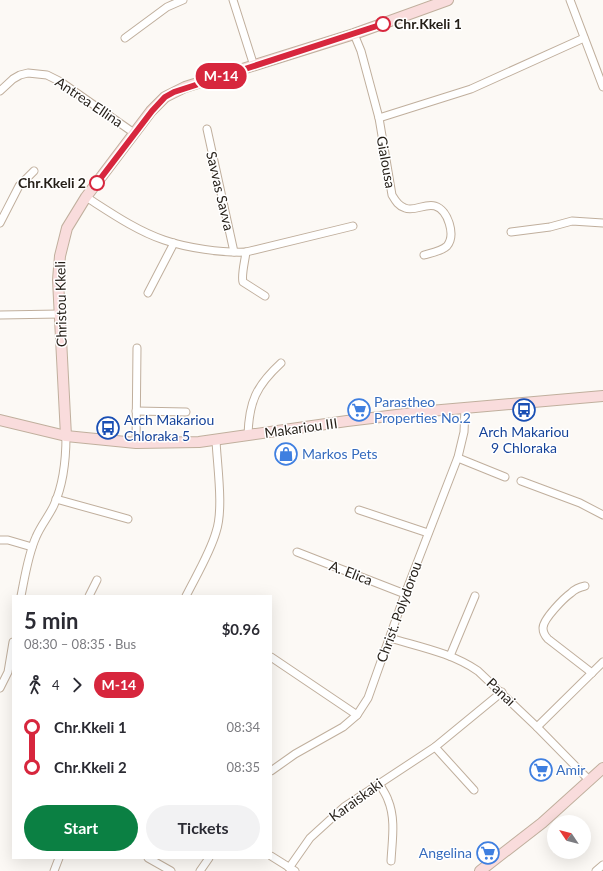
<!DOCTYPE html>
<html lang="en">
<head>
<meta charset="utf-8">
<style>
  body { margin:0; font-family:Lato,sans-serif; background:#f2f2f3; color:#2b2b33; height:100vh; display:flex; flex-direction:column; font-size:15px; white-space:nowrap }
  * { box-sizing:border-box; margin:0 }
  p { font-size:13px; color:#7c7c81 }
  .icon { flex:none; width:22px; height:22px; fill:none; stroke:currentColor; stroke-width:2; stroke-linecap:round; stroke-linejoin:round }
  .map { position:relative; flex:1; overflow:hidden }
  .panel { position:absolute; left:12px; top:595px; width:260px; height:264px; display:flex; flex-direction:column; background:#fff; border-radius:0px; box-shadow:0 4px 16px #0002 }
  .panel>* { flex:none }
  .badge { padding:0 8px; border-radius:13px; font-size:14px; line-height:26px }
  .needle { width:26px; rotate:305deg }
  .buttons { position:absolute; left:547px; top:815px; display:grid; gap:8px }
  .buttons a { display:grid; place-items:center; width:44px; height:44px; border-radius:50%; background:#fff; box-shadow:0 4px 16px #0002; font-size:20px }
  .map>.badge { position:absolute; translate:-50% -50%; box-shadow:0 0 0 2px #fff }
  .legs { display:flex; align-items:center; gap:6px; height:44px; padding:0 12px; font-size:13px }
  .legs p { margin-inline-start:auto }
  .headline { display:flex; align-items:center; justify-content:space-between; height:68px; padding:0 12px }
  h1 { font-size:22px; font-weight:700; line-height:30px }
  .button { display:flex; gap:8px; margin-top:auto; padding:8px 12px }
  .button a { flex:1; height:46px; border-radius:24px; background:#0b8043; color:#fff; font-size:16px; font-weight:700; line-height:46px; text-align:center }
  .button a+a { background:#f2f2f3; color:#2b2b33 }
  ul { padding:0 12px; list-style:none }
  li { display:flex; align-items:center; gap:14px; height:40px; font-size:15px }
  li i { display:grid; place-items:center; width:6px; height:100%; margin:0 5px; background:currentColor }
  li i::after { content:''; width:10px; height:10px; margin:-5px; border:3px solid; border-radius:50%; background:#fff }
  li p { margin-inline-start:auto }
  li:first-child i { background:linear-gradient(#0000 50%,currentColor 0) }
  li:last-child i { background:linear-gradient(currentColor 50%,#0000 0) }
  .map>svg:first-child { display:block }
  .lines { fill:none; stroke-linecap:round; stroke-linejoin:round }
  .street-casing { stroke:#c0af9d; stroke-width:9 }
  .secondary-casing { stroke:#c0af9d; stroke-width:12 }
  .street { stroke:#fff; stroke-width:7 }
  .secondary { stroke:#f9dcdc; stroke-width:10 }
  .line-1-casing { stroke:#fff; stroke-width:9 }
  .line-1 { stroke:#d7263d; stroke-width:6 }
  .stop-1-dot { fill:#fff; stroke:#d7263d; stroke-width:2 }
  .labels { text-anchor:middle; stroke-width:3; stroke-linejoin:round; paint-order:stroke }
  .stop-label { font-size:14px; font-weight:bold; fill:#241e17; stroke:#fff; text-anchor:start }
  .street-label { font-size:14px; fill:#241e17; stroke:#fff }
  .shop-label { font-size:14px; fill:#366cbe; stroke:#fff; text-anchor:start }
  .transit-label { font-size:14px; fill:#164399; stroke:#fff; text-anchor:start }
</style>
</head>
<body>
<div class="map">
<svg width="603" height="871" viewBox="0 0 603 871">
  <rect width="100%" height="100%" fill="#fcf9f5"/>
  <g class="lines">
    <g class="street-casing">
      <g id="street">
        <path d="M233,0L254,66"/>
        <path d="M570,0L603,87"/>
        <path d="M354,34L361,51L379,118L392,195C395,200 398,206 405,208C414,212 425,203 435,206C448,210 456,235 447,246C442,251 431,253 424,255"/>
        <path d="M125,38L167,7L183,0"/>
        <path d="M0,91L13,79L20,75L28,73L47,75L61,82L134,133"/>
        <path d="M379,118L471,89L584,38"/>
        <path d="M207,129L234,252"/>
        <path d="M86,197C111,213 137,231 164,240C187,248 222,253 246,252L353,226"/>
        <path d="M0,223L19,186L34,171"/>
        <path d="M511,232L550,227L572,221L603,223"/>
        <path d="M246,252C245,261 241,275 243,282L265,296"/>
        <path d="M148,293L174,243"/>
        <path d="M0,315L60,314"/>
        <path d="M136,411L186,412"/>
        <path d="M248,435C249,402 256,386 281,363"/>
        <path d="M136,443L137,348"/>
        <path d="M458,458L505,477"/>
        <path d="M521,481L580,503L603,515"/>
        <path d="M56,499L128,519"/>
        <path d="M359,510L428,533"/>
        <path d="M0,540H8L32,547"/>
        <path d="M297,552L405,594"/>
        <path d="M585,586C580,587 575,589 571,593C564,598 543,619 543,628C543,633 545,636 548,639L592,673"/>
        <path d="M21,596C25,576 28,555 36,537C41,525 49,516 54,505C64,483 66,458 66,436"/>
        <path d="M89,596L97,580"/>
        <path d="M186,596C196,576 210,553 216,532C224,509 217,465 216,440"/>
        <path d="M390,638C420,647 452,653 478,671L537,727L590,781"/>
        <path d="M450,656L475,596"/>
        <path d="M271,657L357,715"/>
        <path d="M0,688L8,672L13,642"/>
        <path d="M537,727L603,662"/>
        <path d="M435,747L474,790"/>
        <path d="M271,771L295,754L343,727L357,715L368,698L405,594L458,457L464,432L465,408"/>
        <path d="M379,783C382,789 386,794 388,800C396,819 392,841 391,861"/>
        <path d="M271,856L295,871"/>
        <path d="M148,858L171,871"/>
        <path d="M289,868L310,838L344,807L435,747L502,692"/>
        <path d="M54,871L59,858"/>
        <path d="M200,871L209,858"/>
        <path d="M596,871L603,865"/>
      </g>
    </g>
    <g class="secondary-casing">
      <g id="secondary">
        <path d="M0,420L66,436L136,443L199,442L347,421L430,411L603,396"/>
        <path d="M66,436L58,280L60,256L67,228L86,197L151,111L165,97L185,87L354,34L448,0"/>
        <path d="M480,871L542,823L603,768"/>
      </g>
    </g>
    <use href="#street" class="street"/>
    <use href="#secondary" class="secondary"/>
  </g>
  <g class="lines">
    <g class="line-1-casing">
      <path id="line-1" d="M97,183L152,111L165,97L174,92L383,24"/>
    </g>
    <use href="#line-1" class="line-1"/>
  </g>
  <defs>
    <g id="supermarket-ring" transform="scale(1.15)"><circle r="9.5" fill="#fff" stroke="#3f7fe0" stroke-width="1.5"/><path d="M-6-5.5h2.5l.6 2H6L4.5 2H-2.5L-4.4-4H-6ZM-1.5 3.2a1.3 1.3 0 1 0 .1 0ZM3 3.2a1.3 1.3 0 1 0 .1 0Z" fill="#3f7fe0"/></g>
    <g id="bus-ring" transform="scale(1.15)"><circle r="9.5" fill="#fff" stroke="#1a4fb4" stroke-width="1.5"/><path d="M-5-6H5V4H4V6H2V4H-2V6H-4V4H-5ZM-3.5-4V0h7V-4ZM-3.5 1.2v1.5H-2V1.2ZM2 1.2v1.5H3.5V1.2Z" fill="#1a4fb4"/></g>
    <g id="shop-ring" transform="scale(1.15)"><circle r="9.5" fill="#fff" stroke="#3f7fe0" stroke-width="1.5"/><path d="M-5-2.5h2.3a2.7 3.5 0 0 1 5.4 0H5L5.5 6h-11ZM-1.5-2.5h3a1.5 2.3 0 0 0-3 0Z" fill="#3f7fe0"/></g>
  </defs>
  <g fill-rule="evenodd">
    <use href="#supermarket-ring" x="359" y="410"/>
    <use href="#bus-ring" x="524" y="410"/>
    <use href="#bus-ring" x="108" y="428"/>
    <use href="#shop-ring" x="286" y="454"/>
    <use href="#supermarket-ring" x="541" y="770"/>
    <use href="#supermarket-ring" x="488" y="853"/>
  </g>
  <g class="stop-1-dot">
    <circle cx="383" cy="24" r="7"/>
    <circle cx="97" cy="183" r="7"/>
  </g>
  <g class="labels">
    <g class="stop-label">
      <text x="394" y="29">Chr.Kkeli 1</text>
      <text x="86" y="188" text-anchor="end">Chr.Kkeli 2</text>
    </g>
    <g class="street-label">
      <text transform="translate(89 102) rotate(34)" y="5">Antrea Ellina</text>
      <text transform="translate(386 162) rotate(80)" y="5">Gialousa</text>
      <text transform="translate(220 191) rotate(77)" y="5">Savvas Savva</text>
      <text transform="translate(61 304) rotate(-91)" y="5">Christou Kkeli</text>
      <text transform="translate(301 428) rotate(-8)" y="5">Makariou III</text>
      <text transform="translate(351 573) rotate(21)" y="5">A. Elica</text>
      <text transform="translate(399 612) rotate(-70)" y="5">Christ. Polydorou</text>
      <text transform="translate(501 692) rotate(43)" y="5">Panai</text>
      <text transform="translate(356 800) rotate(-36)" y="5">Karaiskaki</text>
    </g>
    <g class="shop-label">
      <text x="374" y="407">Parastheo<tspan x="374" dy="16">Properties No.2</tspan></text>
      <text x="302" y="459">Markos Pets</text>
      <text x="556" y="775">Amir</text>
      <text x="472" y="858" text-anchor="end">Angelina</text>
    </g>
    <g class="transit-label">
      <text x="124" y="425">Arch Makariou<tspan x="124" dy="16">Chloraka 5</tspan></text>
      <text x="524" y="437" text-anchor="middle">Arch Makariou<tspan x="524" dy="16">9 Chloraka</tspan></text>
    </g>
  </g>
</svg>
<div class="buttons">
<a><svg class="needle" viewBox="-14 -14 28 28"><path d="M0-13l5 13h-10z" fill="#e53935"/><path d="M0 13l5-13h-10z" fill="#7c7c81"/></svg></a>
</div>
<b class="badge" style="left:221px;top:76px;background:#d7263d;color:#fff">M-14</b>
<section class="panel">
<div class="headline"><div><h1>5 min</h1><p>08:30 – 08:35 · Bus</p></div><b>$0.96</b></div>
<div class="legs"><svg class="icon" aria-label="walk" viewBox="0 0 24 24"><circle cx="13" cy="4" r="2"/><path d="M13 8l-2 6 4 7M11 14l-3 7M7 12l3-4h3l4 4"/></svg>4<svg class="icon" aria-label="forward" viewBox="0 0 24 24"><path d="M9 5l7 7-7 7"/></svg><b class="badge" style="background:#d7263d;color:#fff">M-14</b></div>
<ul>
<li><i style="color:#d7263d"></i><b>Chr.Kkeli 1</b><p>08:34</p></li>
<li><i style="color:#d7263d"></i><b>Chr.Kkeli 2</b><p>08:35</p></li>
</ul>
<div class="button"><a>Start</a><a>Tickets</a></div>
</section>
</div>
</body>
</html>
